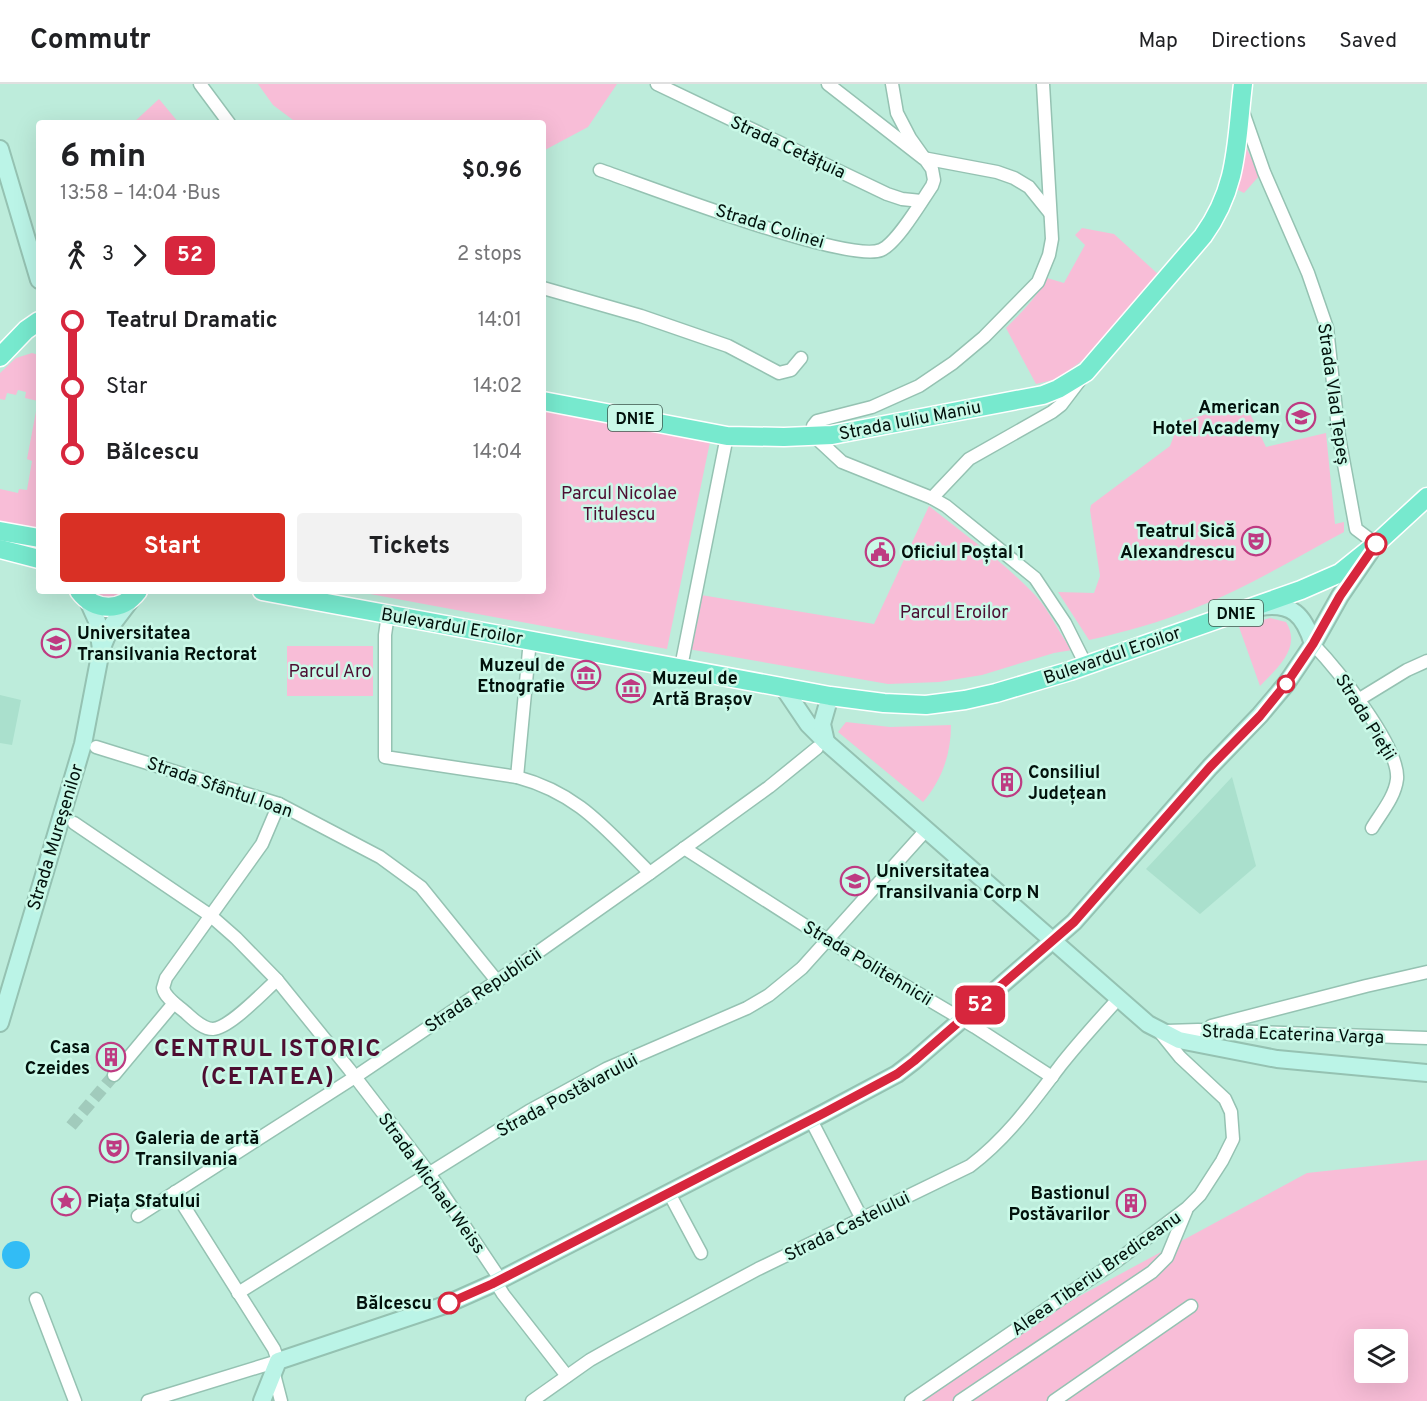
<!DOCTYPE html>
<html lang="en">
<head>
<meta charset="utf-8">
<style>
  body { margin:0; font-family:Overpass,sans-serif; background:#f2f2f2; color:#202124; height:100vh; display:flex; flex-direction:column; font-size:22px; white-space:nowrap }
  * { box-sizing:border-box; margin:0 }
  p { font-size:20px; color:#757577 }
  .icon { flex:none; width:33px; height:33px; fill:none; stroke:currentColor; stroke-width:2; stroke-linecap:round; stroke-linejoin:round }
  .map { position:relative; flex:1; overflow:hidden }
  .side { position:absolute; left:36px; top:36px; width:510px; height:474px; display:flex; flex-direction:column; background:#fff; border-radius:6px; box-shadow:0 6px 24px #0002 }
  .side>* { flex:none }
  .badge { padding:0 12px; border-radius:9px; font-size:21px; line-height:39px }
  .tools { position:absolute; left:1354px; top:1245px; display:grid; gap:12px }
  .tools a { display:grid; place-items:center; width:54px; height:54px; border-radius:6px; background:#fff; box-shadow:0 6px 24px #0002; font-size:30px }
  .map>.badge { position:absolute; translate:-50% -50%; box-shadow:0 0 0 3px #fff }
  .legs { display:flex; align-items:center; gap:9px; height:66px; padding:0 24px; font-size:20px }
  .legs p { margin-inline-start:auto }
  .headline { display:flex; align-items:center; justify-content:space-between; height:102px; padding:0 24px }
  h1 { font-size:33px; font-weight:700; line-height:45px }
  .action { display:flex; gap:12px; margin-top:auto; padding:12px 24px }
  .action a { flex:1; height:69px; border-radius:6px; background:#d93025; color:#fff; font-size:24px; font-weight:700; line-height:69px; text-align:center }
  .action a+a { background:#f2f2f2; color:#202124 }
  ul { padding:0 24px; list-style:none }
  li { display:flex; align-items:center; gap:21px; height:66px; font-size:22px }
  li i { display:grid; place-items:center; width:9px; height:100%; margin:0 8px; background:currentColor }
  li i::after { content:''; width:15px; height:15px; margin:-8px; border:4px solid; border-radius:50%; background:#fff }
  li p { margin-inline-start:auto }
  li:first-child i { background:linear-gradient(#0000 50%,currentColor 0) }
  li:last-child i { background:linear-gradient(currentColor 50%,#0000 0) }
  header { display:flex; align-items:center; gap:36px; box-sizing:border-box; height:84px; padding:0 30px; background:#fff; border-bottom:2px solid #e0e0e0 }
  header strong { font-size:28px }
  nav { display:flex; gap:33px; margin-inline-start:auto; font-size:21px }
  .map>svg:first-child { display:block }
  .built { fill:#aae0cd }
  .green { fill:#f8bdd7; fill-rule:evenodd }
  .water { fill:#32bcf5 }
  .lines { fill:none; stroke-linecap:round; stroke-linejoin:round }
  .street-tunnel { stroke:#a1cbbc; stroke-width:12; stroke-dasharray:12 6; stroke-linecap:butt }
  .street-casing { stroke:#95c2b2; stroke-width:15 }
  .secondary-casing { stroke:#95c2b2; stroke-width:20 }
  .primary-casing { stroke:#fff; stroke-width:21 }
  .street { stroke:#fff; stroke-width:12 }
  .secondary { stroke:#bbf4e7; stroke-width:16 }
  .primary { stroke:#77e9ce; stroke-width:18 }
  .line-1-casing { stroke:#fff; stroke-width:14 }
  .line-1 { stroke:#d7263d; stroke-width:9 }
  .stop-1-dot { fill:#fff; stroke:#d7263d; stroke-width:3 }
  .labels { text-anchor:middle; stroke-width:5; stroke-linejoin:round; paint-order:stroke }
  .shield { fill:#caf9e8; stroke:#3e574e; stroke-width:1.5 }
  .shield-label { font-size:16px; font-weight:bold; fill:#02110c }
  .street-label { font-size:18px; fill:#02110c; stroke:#caf9e8 }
  .poi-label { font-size:18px; font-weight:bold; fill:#02110c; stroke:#caf9e8; text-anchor:start }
  .park-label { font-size:18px; fill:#4d0e32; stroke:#caf9e8 }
  .stop-label { font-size:18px; font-weight:bold; fill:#02110c; stroke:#caf9e8; text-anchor:end }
  .district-label { font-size:24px; font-weight:bold; letter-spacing:1.5px; fill:#4d0e31; stroke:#caf9e8 }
</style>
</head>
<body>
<header>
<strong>Commutr</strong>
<nav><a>Map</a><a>Directions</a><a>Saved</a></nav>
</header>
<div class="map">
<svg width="1427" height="1317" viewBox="0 0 1427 1317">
  <rect width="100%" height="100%" fill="#bdecdb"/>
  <g class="built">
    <path d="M0,611L21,616L12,661L0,659Z"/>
    <path d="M1232,693L1256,782L1200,830L1146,785Z"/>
  </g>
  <g class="green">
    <path d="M258,0H617L588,43L543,67V39H297L273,21Z"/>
    <path d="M159,15L179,39H133Z"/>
    <path d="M1244,59L1260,91L1244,109L1236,105Z"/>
    <path d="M1082,144L1114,150L1159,191L1083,276L1057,295L1036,300L1006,244C1022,228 1036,214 1047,194L1064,199L1085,161L1075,151Z"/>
    <path d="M32,269L39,271V447L0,440V405L18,409L19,405L27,406L32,377L27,375L38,317L25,314L26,308L18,306L16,311L7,309L5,316L0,315V289L16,274Z"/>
    <path d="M1245,319L1266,363L1326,349L1335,440L1344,438V448C1295,474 1247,504 1195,524C1161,538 1125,548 1089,556L1058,508L1094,509L1100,492L1090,426L1091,421L1170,362L1179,338Z"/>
    <path d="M543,325L710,358L667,565L354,507H543Z"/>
    <path d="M929,422C965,451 1004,478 1036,512C1051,529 1058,548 1072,566L1054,569L982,591L939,598L888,600L688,565L701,511L874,540Z"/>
    <path d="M89,507H129C115,517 103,517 89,507Z"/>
    <path d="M1270,534L1286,538C1302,564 1277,584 1260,602L1239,543Z"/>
    <rect x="287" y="562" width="86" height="50"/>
    <path d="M846,638L890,643L951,641C951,670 942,696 923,718L838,648Z"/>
    <path d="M1427,1076V1317H915L954,1280L1307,1089ZM1365,1256H1398V1288H1365Z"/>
  </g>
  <circle class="water" cx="16" cy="1171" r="14"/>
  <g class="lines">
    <path class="street-tunnel" d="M71,1042L114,991"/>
    <g class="street-casing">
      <g id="street">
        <path d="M200,0L229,39"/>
        <path d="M657,0L887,110L902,115L921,117"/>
        <path d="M828,0L923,74L997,88L1014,94L1029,103L1050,129"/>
        <path d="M1043,0L1052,155L1049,171L1038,198L984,253L953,279L919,302L872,323L817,337L813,342L814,352L842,378L932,414L946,422L1035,494L1065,539L1086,581"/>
        <path d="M1243,28L1264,88L1308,189L1327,244L1339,353L1355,440L1356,445L1376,460"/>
        <path d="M600,86C644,101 848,180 881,166C897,159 921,118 932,102L934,96L932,85L910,54L897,29L892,0"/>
        <path d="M543,204L641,232L728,262L779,289L791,286L801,274"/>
        <path d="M932,414L969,375L1052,328L1061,321L1080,296"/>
        <path d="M388,530L385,551V673L517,693C580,710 606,746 650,789"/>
        <path d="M1313,560C1336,584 1400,663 1397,695C1395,713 1381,729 1372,744"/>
        <path d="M681,583L727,352"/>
        <path d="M1358,616L1407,586L1427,577"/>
        <path d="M96,663L279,720L380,773L421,803L497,897"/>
        <path d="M517,693L530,556"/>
        <path d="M74,739L211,832L236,854L277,896L349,985L429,1089L500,1195"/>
        <path d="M684,764L826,855L975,943L1052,993"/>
        <path d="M277,896C263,908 230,944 213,945C202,945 192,934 185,928C177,921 165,914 163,904L166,894L262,760L279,720"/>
        <path d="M1211,942L1366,902L1427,888"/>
        <path d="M1166,947L1198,946L1427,954"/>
        <path d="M114,991L174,919"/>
        <path d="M811,1036L862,1135"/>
        <path d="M669,1109L701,1169"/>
        <path d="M138,1132L355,993L497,897L650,789L769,703L817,664"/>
        <path d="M495,1197L503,1210L567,1292"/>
        <path d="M238,1209L529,1027L606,985L747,924L769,911L802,884L927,745"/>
        <path d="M36,1215L75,1317"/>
        <path d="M274,1290L281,1317"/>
        <path d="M148,1317L278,1277L274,1265L175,1108"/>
        <path d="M532,1317L590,1276L613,1263L758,1185L970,1082C1007,1054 1032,1019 1060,982C1078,959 1098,937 1118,915"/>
        <path d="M911,1317L1118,1176L1187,1124L1200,1111L1222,1077L1233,1055L1231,1028L1225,1015L1180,973L1159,947"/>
        <path d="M960,1317L1152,1188L1167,1173L1186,1127"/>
        <path d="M1054,1317L1191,1222"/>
      </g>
    </g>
    <g class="secondary-casing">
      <g id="secondary">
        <path d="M0,65L39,196"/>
        <path d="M88,517L97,537L101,565"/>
        <path d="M1260,523C1292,518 1304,531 1313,560"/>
        <path d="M783,603L808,640L826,658L1148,940L1179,956L1277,975L1427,989"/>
        <path d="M826,658L822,640L830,612"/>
        <path d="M0,939L83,660L101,566L111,542L133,513"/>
        <path d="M262,1317L278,1277L445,1221L492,1200L824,1029L897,990L914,977L1074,838L1210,683L1260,631L1286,600L1313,560L1340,512L1370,468"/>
      </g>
    </g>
    <g class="primary-casing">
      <g id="primary">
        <path d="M0,273L26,246L39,237"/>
        <path d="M543,317L727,352L784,353L832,351L1043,311L1058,305L1086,288L1203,152C1239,102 1236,58 1243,0"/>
        <path d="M0,447L39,454"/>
        <path d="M0,465L39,475"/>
        <path d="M79,507C95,528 122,528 138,507"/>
        <path d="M262,507L830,612L884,619L926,621L965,616L996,609L1070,587L1301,506L1340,489L1376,460L1427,413"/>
      </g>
    </g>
    <use href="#street" class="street"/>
    <use href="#secondary" class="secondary"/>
    <use href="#primary" class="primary"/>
  </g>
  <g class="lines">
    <g class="line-1-casing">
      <path id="line-1" d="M449,1219L492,1200L824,1029L897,990L914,977L1074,838L1210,683L1260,632L1286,600L1313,560L1340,512L1376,460"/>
    </g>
    <use href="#line-1" class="line-1"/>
  </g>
  <defs>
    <g id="university-ring" transform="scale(1.5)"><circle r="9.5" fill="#caf9e8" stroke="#be3b82" stroke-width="1.5"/><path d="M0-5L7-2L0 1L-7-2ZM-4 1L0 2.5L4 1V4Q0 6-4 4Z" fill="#be3b82"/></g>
    <g id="theatre-ring" transform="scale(1.5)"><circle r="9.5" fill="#caf9e8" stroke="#be3b82" stroke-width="1.5"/><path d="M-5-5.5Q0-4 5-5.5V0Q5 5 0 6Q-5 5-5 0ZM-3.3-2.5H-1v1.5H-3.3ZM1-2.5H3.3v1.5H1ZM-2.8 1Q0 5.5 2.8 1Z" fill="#be3b82"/></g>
    <g id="civic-ring" transform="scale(1.5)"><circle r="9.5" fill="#caf9e8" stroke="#be3b82" stroke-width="1.5"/><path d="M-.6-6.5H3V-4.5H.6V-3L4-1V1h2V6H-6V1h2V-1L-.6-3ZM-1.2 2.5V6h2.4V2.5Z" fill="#be3b82"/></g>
    <g id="museum-ring" transform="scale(1.5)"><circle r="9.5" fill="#caf9e8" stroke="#be3b82" stroke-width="1.5"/><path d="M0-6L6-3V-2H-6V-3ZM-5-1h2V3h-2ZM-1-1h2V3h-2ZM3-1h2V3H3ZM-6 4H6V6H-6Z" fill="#be3b82"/></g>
    <g id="building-ring" transform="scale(1.5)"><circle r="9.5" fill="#caf9e8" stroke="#be3b82" stroke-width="1.5"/><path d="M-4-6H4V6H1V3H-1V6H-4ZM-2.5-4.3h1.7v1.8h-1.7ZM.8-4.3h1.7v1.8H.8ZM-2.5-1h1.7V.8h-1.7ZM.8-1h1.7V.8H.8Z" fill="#be3b82"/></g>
    <g id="sight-ring" transform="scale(1.5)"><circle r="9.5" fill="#caf9e8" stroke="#be3b82" stroke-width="1.5"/><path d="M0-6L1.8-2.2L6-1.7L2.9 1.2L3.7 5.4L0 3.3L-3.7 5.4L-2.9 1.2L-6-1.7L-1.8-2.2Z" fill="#be3b82"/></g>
  </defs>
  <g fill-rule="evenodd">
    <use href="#university-ring" x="1301" y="333"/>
    <use href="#theatre-ring" x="1256" y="457"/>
    <use href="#civic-ring" x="880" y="468"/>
    <use href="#university-ring" x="56" y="559"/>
    <use href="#museum-ring" x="586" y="591"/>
    <use href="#museum-ring" x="631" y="604"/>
    <use href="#building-ring" x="1007" y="698"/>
    <use href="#university-ring" x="855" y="797"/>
    <use href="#building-ring" x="111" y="973"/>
    <use href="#theatre-ring" x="114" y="1064"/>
    <use href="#sight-ring" x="66" y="1117"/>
    <use href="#building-ring" x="1131" y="1119"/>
  </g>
  <g class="stop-1-dot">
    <circle cx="1376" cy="460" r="10"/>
    <circle cx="1286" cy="600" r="8"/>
    <circle cx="449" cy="1219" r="10"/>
  </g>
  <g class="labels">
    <g class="shield">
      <rect x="608" y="321" width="54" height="26" rx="4.5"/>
      <rect x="1209" y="516" width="54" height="26" rx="4.5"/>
    </g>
    <g class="shield-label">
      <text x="635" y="340">DN1E</text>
      <text x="1236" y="535">DN1E</text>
    </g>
    <g class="street-label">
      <text transform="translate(788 63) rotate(25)" y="6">Strada Cetățuia</text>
      <text transform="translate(770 142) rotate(17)" y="6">Strada Colinei</text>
      <text transform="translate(1334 310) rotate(82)" y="6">Strada Vlad Țepeș</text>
      <text transform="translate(910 336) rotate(-11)" y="6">Strada Iuliu Maniu</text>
      <text transform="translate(452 542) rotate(10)" y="6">Bulevardul Eroilor</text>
      <text transform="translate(1112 571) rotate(-19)" y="6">Bulevardul Eroilor</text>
      <text transform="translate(1366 633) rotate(58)" y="6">Strada Pieții</text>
      <text transform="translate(220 703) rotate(19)" y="6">Strada Sfântul Ioan</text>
      <text transform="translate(55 753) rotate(-73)" y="6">Strada Mureșenilor</text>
      <text transform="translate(868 879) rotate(31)" y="6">Strada Politehnicii</text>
      <text transform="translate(483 906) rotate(-34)" y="6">Strada Republicii</text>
      <text transform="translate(1293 950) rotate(2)" y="6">Strada Ecaterina Varga</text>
      <text transform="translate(567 1011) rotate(-28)" y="6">Strada Postăvarului</text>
      <text transform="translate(432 1099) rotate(54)" y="6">Strada Michael Weiss</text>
      <text transform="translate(847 1142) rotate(-26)" y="6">Strada Castelului</text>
      <text transform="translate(1096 1189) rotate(-35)" y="6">Aleea Tiberiu Brediceanu</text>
    </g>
    <g class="poi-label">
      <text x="1280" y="329" text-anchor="end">American<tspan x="1280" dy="21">Hotel Academy</tspan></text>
      <text x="1235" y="453" text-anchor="end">Teatrul Sică<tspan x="1235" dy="21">Alexandrescu</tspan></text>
      <text x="901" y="474">Oficiul Poștal 1</text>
      <text x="77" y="555">Universitatea<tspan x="77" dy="21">Transilvania Rectorat</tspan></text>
      <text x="565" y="587" text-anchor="end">Muzeul de<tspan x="565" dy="21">Etnografie</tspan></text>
      <text x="652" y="600">Muzeul de<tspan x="652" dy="21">Artă Brașov</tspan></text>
      <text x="1028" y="694">Consiliul<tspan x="1028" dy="21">Județean</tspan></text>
      <text x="876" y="793">Universitatea<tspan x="876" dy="21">Transilvania Corp N</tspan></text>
      <text x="90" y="969" text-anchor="end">Casa<tspan x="90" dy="21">Czeides</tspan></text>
      <text x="135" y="1060">Galeria de artă<tspan x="135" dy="21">Transilvania</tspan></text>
      <text x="1110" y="1115" text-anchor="end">Bastionul<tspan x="1110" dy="21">Postăvarilor</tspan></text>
      <text x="87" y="1123">Piața Sfatului</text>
    </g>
    <g class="park-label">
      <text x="619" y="415">Parcul Nicolae<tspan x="619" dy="21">Titulescu</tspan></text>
      <text x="954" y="534">Parcul Eroilor</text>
      <text x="330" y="593">Parcul Aro</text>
    </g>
    <g class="stop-label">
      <text x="432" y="1225">Bălcescu</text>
    </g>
    <g class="district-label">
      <text x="268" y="972">CENTRUL ISTORIC<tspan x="268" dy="28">(CETATEA)</tspan></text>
    </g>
  </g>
</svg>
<div class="tools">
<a><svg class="icon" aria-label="layers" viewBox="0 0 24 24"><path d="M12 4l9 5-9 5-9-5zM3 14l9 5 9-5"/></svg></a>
</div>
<b class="badge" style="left:980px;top:921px;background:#d7263d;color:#fff">52</b>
<section class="side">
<div class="headline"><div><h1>6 min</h1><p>13:58 – 14:04 · Bus</p></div><b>$0.96</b></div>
<div class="legs"><svg class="icon" aria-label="walk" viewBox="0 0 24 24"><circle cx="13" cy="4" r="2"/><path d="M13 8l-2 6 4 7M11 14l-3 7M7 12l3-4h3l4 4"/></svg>3<svg class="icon" aria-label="forward" viewBox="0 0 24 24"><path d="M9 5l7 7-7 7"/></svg><b class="badge" style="background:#d7263d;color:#fff">52</b><p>2 stops</p></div>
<ul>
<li><i style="color:#d7263d"></i><b>Teatrul Dramatic</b><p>14:01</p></li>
<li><i style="color:#d7263d"></i><span>Star</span><p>14:02</p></li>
<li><i style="color:#d7263d"></i><b>Bălcescu</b><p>14:04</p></li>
</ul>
<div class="action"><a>Start</a><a>Tickets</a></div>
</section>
</div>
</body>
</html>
